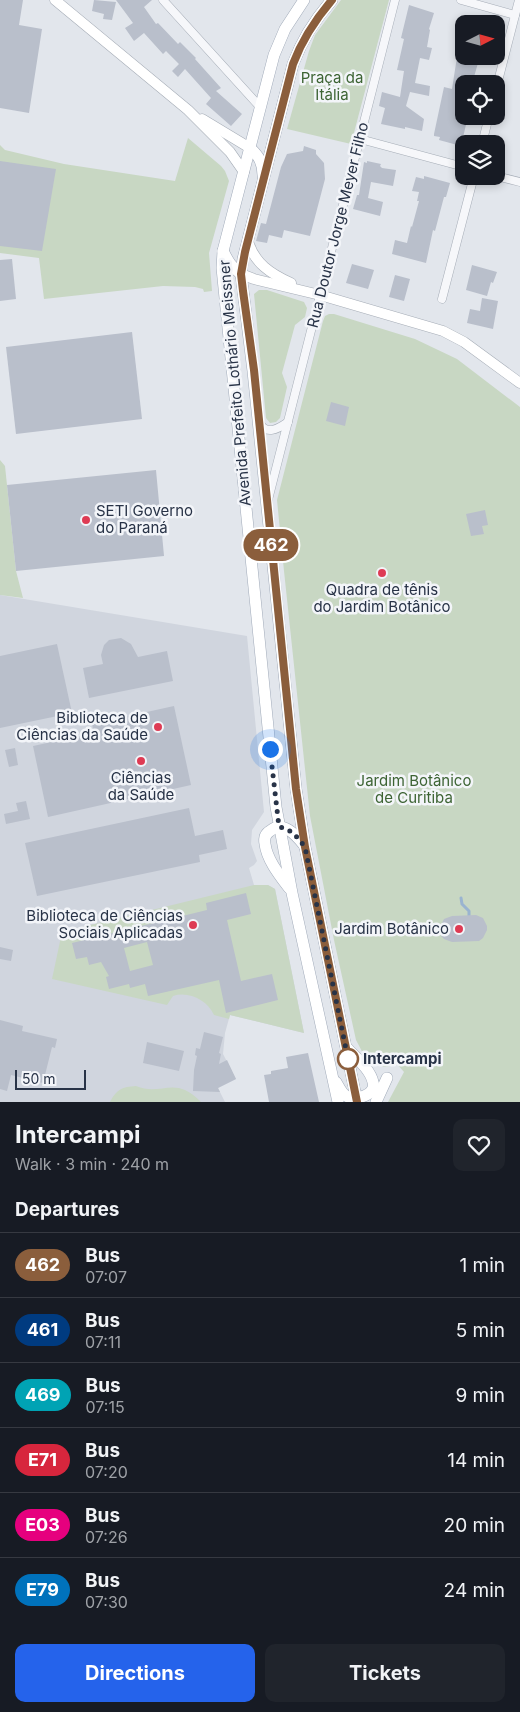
<!DOCTYPE html>
<html lang="en">
<head>
<meta charset="utf-8">
<style>
  body { margin:0; font-family:Inter,sans-serif; background:#20242c; color:#f1f3f6; height:100vh; display:flex; flex-direction:column; font-size:19px; white-space:nowrap }
  * { box-sizing:border-box; margin:0 }
  p { font-size:16px; color:#9ea1a6 }
  .icon { flex:none; width:28px; height:28px; fill:none; stroke:currentColor; stroke-width:2; stroke-linecap:round; stroke-linejoin:round }
  .map { position:relative; height:1102px; overflow:hidden }
  .details { display:flex; flex-direction:column; background:#171b24; flex:1 }
  .details>* { flex:none }
  .badge { padding:0 10px; border-radius:16px; font-size:18px; line-height:32px }
  .needle { width:32px; rotate:84deg }
  .buttons { position:absolute; left:455px; top:15px; display:grid; gap:10px }
  .buttons a { display:grid; place-items:center; width:50px; height:50px; border-radius:10px; background:#171b24; box-shadow:0 2px 8px #0003; font-size:25px }
  .scale { position:absolute; left:15px; bottom:12px; width:71px; box-sizing:border-box; padding-left:5px; border:2px solid #283347; border-top:0; font-size:14px; line-height:18px; white-space:nowrap; color:#283347; -webkit-text-stroke:4px #f3f5f9; paint-order:stroke }
  .you { position:absolute; width:25px; height:25px; margin:-12px; border:4px solid #fff; border-radius:50%; background:#1a73e8; box-shadow:0 0 0 8px #1a73e833 }
  .map>.badge { position:absolute; translate:-50% -50%; box-shadow:0 0 0 2px #fff }
  h2 { padding:0 15px; font-size:19px; line-height:45px }
  .round { display:grid; place-items:center; flex:none; width:52px; height:52px; border-radius:10px; background:#20242c }
  .overview { display:flex; align-items:center; justify-content:space-between; height:85px; padding:0 15px }
  h1 { font-size:24px; font-weight:700; line-height:38px }
  .cta { display:flex; gap:10px; margin-top:auto; padding:10px 15px }
  .cta a { flex:1; height:58px; border-radius:10px; background:#2563eb; color:#fff; font-size:20px; font-weight:700; line-height:58px; text-align:center }
  .cta a+a { background:#20242c; color:#f1f3f6 }
  ul { padding:0; list-style:none }
  li { display:flex; align-items:center; gap:15px; height:65px; padding:0 15px; border-top:1px solid #363941 }
  li div { flex:1 }
  li b { display:block; font-size:19px }
  li em { font-style:normal }
  li .badge { min-width:55px; font-weight:700; text-align:center }
  .map>svg:first-child { display:block }
  .built { fill:#d0d5de }
  .green { fill:#c8d7c3 }
  .lines { fill:none; stroke-linecap:round; stroke-linejoin:round }
  .stream { stroke:#9ab4d0; stroke-width:3 }
  .building { fill:#b9bfcb; fill-rule:evenodd }
  .minor-casing { stroke:#a6adb7; stroke-width:9 }
  .secondary-casing { stroke:#a6adb7; stroke-width:11 }
  .primary-casing { stroke:#a0aab9; stroke-width:12 }
  .minor { stroke:#f6f7fa; stroke-width:8 }
  .secondary { stroke:#fff; stroke-width:10 }
  .primary { stroke:#fff; stroke-width:11 }
  .line-casing { stroke:#fff; stroke-width:11 }
  .line { stroke:#8b5e3c; stroke-width:8 }
  .walk { stroke:#283347; stroke-width:5; stroke-dasharray:0 9 }
  .poi-dot { fill:#de3b54; stroke:#f3f5f9; stroke-width:2 }
  .stop-dot { fill:#fff; stroke:#8b5e3c; stroke-width:2.5 }
  .labels { text-anchor:middle; stroke-width:5; stroke-linejoin:round; paint-order:stroke }
  .park-label { font-size:15px; fill:#3d6434; stroke:#f3f5f9 }
  .street-label { font-size:15px; fill:#283347; stroke:#f3f5f9 }
  .poi-label { font-size:15px; fill:#283347; stroke:#f3f5f9; text-anchor:end }
  .stop-label { font-size:15px; font-weight:bold; fill:#283347; stroke:#f3f5f9; text-anchor:start }
</style>
</head>
<body>
<div class="map">
<svg width="520" height="1102" viewBox="0 0 520 1102">
  <rect width="100%" height="100%" fill="#e2e6ec"/>
  <path class="built" d="M0,595L247,636L264,812L252,830L251,844L257,861L254,865L249,868L254,885H268L275,889L304,1033L230,1015L225,1033L223,1054L236,1079L218,1088L225,1102H0Z"/>
  <g class="green">
    <path d="M341,0H389L351,144L287,129L309,51L315,35Z"/>
    <path d="M188,138L221,166L225,171L229,181L209,253L212,291L204,292L203,289L195,287L163,286L44,299L39,258L0,253V145L5,150L64,164L175,181Z"/>
    <path d="M259,290H267L304,302L307,308L305,317L295,325L282,373L287,387L280,418L276,422L270,423L266,418L254,294Z"/>
    <path d="M329,314H334L415,339L457,359L520,407V1102H388L404,1072L397,1064L386,1067L372,1064L366,1059L356,1040L334,940L310,816L284,571L277,500L323,321L325,316Z"/>
    <path d="M0,460L5,466L16,571L23,598L0,595Z"/>
    <path d="M254,885H268L275,889L304,1033L230,1015L229,1019L214,1015C207,1000 189,991 173,996L167,1005L52,979L62,932Z"/>
    <path d="M136,1086C162,1097 174,1074 201,1102H110C117,1089 122,1087 136,1086Z"/>
  </g>
  <g class="lines">
    <path class="stream" d="M461,898L462,904L469,911V919"/>
  </g>
  <g class="building">
    <path d="M0,0H23L19,25L42,29L29,113L0,108Z"/>
    <path d="M94,0L116,2L112,20L103,19L104,14L92,11Z"/>
    <path d="M116,0H152L144,7L156,24L158,23L178,44L180,42L196,58L195,59L221,88L216,91L242,114L231,126L206,104L211,98L185,69L178,77L172,71L179,64L166,51L163,54L144,33L134,41L125,28L133,23Z"/>
    <path d="M409,5L434,13L429,29L430,30L427,47L432,48L429,60L420,58L415,83L430,86L429,96L410,92L406,106L424,119L422,131L405,127V129L381,124L385,108L379,106L382,92L400,97L404,71L397,70L404,39L401,38Z"/>
    <path d="M457,57L478,63L472,84H464V116H468L461,146L439,140L440,137L434,136V134L444,87L452,89Z"/>
    <path d="M304,146L316,150V154L324,163L325,179L310,236L284,230L282,238L269,235L267,243L256,241L261,223L266,224L281,167L287,154L303,151Z"/>
    <path d="M0,161L56,169L42,251L0,246Z"/>
    <path d="M367,161L381,164L380,166L382,168L396,170L393,186L371,182L368,198L383,202L380,216L353,209L357,195H359L364,162L367,163Z"/>
    <path d="M424,176L450,183L446,197H444L435,231L433,230L426,263L392,254L395,240L407,243L411,226L412,227L419,201H417L419,192L412,191L416,177L424,179Z"/>
    <path d="M12,259L16,299L0,301V260Z"/>
    <path d="M352,264L374,270L368,289L346,283Z"/>
    <path d="M472,265L497,272L493,283L491,282L487,296L466,290Z"/>
    <path d="M395,275L410,279L404,301L389,297Z"/>
    <path d="M482,298L498,301L493,329L467,323L470,309L480,311Z"/>
    <path d="M132,332L142,419L16,434L6,347Z"/>
    <path d="M331,402L349,407L345,426L326,421Z"/>
    <path d="M156,470L164,556L16,571L7,485Z"/>
    <path d="M485,510L488,525L482,526L484,534L471,536L466,514Z"/>
    <path d="M121,638L131,644L138,657L167,651L173,681L89,698L83,668L103,664L101,655L104,645L109,640Z"/>
    <path d="M57,644L72,713L0,728V656Z"/>
    <path d="M174,706L191,785L48,817L33,746L94,733L92,724Z"/>
    <path d="M15,748L18,765L9,767L5,750Z"/>
    <path d="M26,801L30,819L6,824L4,814L18,811L16,803Z"/>
    <path d="M189,808L195,836L223,830L227,849L199,855L200,862L37,896L25,843Z"/>
    <path d="M246,893L251,914L227,920L241,981L272,974L278,1000L226,1013L219,980L148,996L145,984L130,988L129,984L109,989L106,977L109,976L101,962L89,965L87,957L76,959L72,943L207,910L206,903ZM147,942L153,965L130,971L124,948Z"/>
    <path d="M476,915L483,918L487,926V930L483,938L479,941L452,942L444,939L441,936L440,927L444,919L452,916Z"/>
    <path d="M0,947L13,950L11,961L0,959Z"/>
    <path d="M0,1020L23,1026L22,1031L57,1039L55,1048L52,1047L45,1075H49L47,1084L11,1075L7,1091L0,1089Z"/>
    <path d="M204,1032L223,1037L219,1053L221,1054L219,1064L227,1060L236,1079L218,1088L220,1092L193,1091L194,1070L197,1056L195,1055L196,1048L200,1049Z"/>
    <path d="M147,1042L184,1051L179,1071L143,1063Z"/>
    <path d="M308,1053L319,1102H269L264,1075L271,1074V1071L288,1068L286,1057Z"/>
  </g>
  <g class="lines">
    <g class="minor-casing">
      <g id="minor">
        <path d="M163,0L261,108"/>
        <path d="M461,0L515,15"/>
        <path d="M496,89L519,0"/>
        <path d="M360,139L464,167"/>
        <path d="M482,144L489,116"/>
        <path d="M496,176L520,182"/>
        <path d="M442,299L474,176"/>
        <path d="M259,422C266,436 278,429 288,422"/>
        <path d="M268,500L395,0"/>
      </g>
    </g>
    <g class="secondary-casing">
      <g id="secondary">
        <path d="M55,0L188,110L230,152L244,172"/>
        <path d="M202,119L250,148"/>
        <path d="M248,241C254,263 271,274 291,283"/>
        <path d="M241,274L254,279L320,295L443,331L464,342L520,383"/>
      </g>
    </g>
    <g class="primary-casing">
      <g id="primary">
        <path d="M304,0L285,29L274,55L223,251L222,268L276,807L292,893L338,1102"/>
        <path d="M332,0C315,19 302,40 293,64L243,259L241,274L253,371L296,789L305,847L357,1102"/>
        <path d="M250,148C259,156 263,163 263,175"/>
        <path d="M223,251C228,261 232,268 241,274"/>
        <path d="M289,888C280,876 267,860 265,844C264,839 265,834 270,831C283,820 296,835 304,845"/>
        <path d="M336,1082C339,1087 342,1095 348,1097C357,1101 377,1094 373,1082C370,1069 356,1058 347,1048"/>
        <path d="M376,1102L387,1078"/>
      </g>
    </g>
    <use href="#minor" class="minor"/>
    <use href="#secondary" class="secondary"/>
    <use href="#primary" class="primary"/>
  </g>
  <g class="lines">
    <g class="line-casing">
      <path id="line" d="M332,0C315,20 302,40 293,64L245,252L241,274L243,291L254,370L296,789L305,847L357,1102"/>
    </g>
    <use href="#line" class="line"/>
    <path class="walk" d="M270,749L279,827C292,829 297,837 305,847L349,1064L348,1059"/>
  </g>
  <g class="poi-dot">
    <circle cx="86" cy="520" r="5"/>
    <circle cx="382" cy="573" r="5"/>
    <circle cx="158" cy="727" r="5"/>
    <circle cx="141" cy="761" r="5"/>
    <circle cx="193" cy="925" r="5"/>
    <circle cx="459" cy="929" r="5"/>
  </g>
  <circle class="stop-dot" cx="348" cy="1059" r="10"/>
  <g class="labels">
    <g class="park-label">
      <text x="332" y="83">Praça da<tspan x="332" dy="17">Itália</tspan></text>
      <text x="414" y="786">Jardim Botânico<tspan x="414" dy="17">de Curitiba</tspan></text>
    </g>
    <g class="street-label">
      <text transform="translate(338 225) rotate(-76)" y="5">Rua Doutor Jorge Meyer Filho</text>
      <text transform="translate(235 383) rotate(-95)" y="5">Avenida Prefeito Lothário Meissner</text>
    </g>
    <g class="poi-label">
      <text x="96" y="516" text-anchor="start">SETI Governo<tspan x="96" dy="17">do Paraná</tspan></text>
      <text x="382" y="595" text-anchor="middle">Quadra de tênis<tspan x="382" dy="17">do Jardim Botânico</tspan></text>
      <text x="148" y="723">Biblioteca de<tspan x="148" dy="17">Ciências da Saúde</tspan></text>
      <text x="141" y="783" text-anchor="middle">Ciências<tspan x="141" dy="17">da Saúde</tspan></text>
      <text x="183" y="921">Biblioteca de Ciências<tspan x="183" dy="17">Sociais Aplicadas</tspan></text>
      <text x="449" y="934">Jardim Botânico</text>
    </g>
    <g class="stop-label">
      <text x="363" y="1064">Intercampi</text>
    </g>
  </g>
</svg>
<div class="buttons">
<a><svg class="needle" viewBox="-14 -14 28 28"><path d="M0-13l5 13h-10z" fill="#e53935"/><path d="M0 13l5-13h-10z" fill="#9ea1a6"/></svg></a>
<a><svg class="icon" aria-label="locate" viewBox="0 0 24 24"><circle cx="12" cy="12" r="6"/><path d="M12 2v4M12 18v4M2 12h4M18 12h4"/></svg></a>
<a><svg class="icon" aria-label="layers" viewBox="0 0 24 24"><path d="M12 4l9 5-9 5-9-5zM3 14l9 5 9-5"/></svg></a>
</div>
<div class="scale">50 m</div>
<div class="you" style="left:270px;top:749px"></div>
<b class="badge" style="left:271px;top:545px;background:#8b5e3c;color:#fff">462</b>
</div>
<section class="details">
<div class="overview"><div><h1>Intercampi</h1><p>Walk · 3 min · 240 m</p></div><a class="round"><svg class="icon" aria-label="heart" viewBox="0 0 24 24"><path d="M12 20l-8-8c-3-5 5-10 8-4 3-6 11-1 8 4z"/></svg></a></div>
<h2>Departures</h2>
<ul>
<li><span class="badge" style="background:#8b5e3c;color:#fff">462</span><div><b>Bus</b><p>07:07</p></div><em>1 min</em></li>
<li><span class="badge" style="background:#003b80;color:#fff">461</span><div><b>Bus</b><p>07:11</p></div><em>5 min</em></li>
<li><span class="badge" style="background:#00a3b4;color:#fff">469</span><div><b>Bus</b><p>07:15</p></div><em>9 min</em></li>
<li><span class="badge" style="background:#d7263d;color:#fff">E71</span><div><b>Bus</b><p>07:20</p></div><em>14 min</em></li>
<li><span class="badge" style="background:#e6007e;color:#fff">E03</span><div><b>Bus</b><p>07:26</p></div><em>20 min</em></li>
<li><span class="badge" style="background:#0072bc;color:#fff">E79</span><div><b>Bus</b><p>07:30</p></div><em>24 min</em></li>
</ul>
<div class="cta"><a>Directions</a><a>Tickets</a></div>
</section>
</body>
</html>
